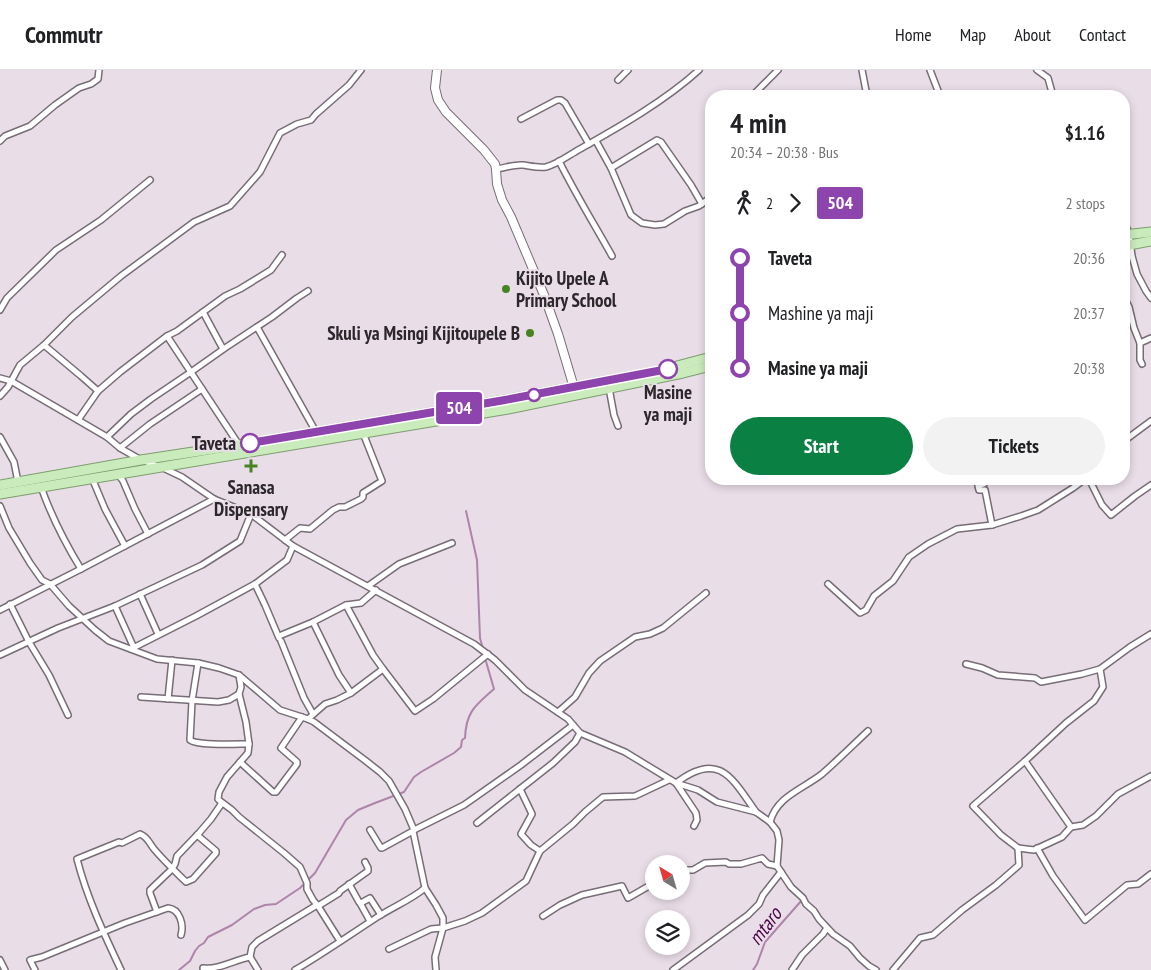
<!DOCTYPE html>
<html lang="en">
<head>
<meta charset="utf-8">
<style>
  body { margin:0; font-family:"PT Sans Narrow",sans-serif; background:#f2f2f2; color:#202124; height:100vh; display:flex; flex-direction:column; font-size:19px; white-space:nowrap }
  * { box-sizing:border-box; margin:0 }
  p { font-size:16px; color:#757577 }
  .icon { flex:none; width:28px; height:28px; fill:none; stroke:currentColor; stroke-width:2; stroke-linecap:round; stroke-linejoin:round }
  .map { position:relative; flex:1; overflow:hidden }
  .side { position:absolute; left:705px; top:20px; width:425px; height:395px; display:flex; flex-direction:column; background:#fff; border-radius:20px; box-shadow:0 2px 8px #0003 }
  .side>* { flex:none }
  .badge { padding:0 10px; border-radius:4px; font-size:18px; line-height:32px }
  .needle { width:32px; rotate:323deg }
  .controls { position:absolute; left:645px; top:785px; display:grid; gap:10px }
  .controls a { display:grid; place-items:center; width:45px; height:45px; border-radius:50%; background:#fff; box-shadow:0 2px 8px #0003; font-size:25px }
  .map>.badge { position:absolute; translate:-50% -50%; box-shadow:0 0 0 2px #fff }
  .legs { display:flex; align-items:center; gap:8px; height:55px; padding:0 25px; font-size:16px }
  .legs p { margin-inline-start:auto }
  .summary { display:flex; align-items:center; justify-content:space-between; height:85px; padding:0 25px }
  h1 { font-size:28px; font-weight:700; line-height:38px }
  .action { display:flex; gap:10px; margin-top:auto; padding:10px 25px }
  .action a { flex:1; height:58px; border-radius:30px; background:#0b8043; color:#fff; font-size:20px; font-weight:700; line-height:58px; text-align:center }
  .action a+a { background:#f2f2f2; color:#202124 }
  ul { padding:0 25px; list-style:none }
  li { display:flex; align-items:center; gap:18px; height:55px; font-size:19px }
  li i { display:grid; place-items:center; width:8px; height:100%; margin:0 6px; background:currentColor }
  li i::after { content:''; width:12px; height:12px; margin:-6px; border:4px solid; border-radius:50%; background:#fff }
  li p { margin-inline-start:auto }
  li:first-child i { background:linear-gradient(#0000 50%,currentColor 0) }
  li:last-child i { background:linear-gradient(currentColor 50%,#0000 0) }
  header { display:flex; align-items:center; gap:30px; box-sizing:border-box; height:70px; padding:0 25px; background:#fff; border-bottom:1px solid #e0e0e0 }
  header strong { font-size:24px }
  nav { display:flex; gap:28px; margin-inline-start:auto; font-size:18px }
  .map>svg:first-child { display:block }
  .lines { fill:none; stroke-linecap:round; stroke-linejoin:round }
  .stream { stroke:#ae84aa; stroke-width:2 }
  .street-casing { stroke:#776d76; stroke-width:8 }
  .secondary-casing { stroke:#776d76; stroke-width:10 }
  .primary-casing { stroke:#7c9e6c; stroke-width:11 }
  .street { stroke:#fff; stroke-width:5 }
  .secondary { stroke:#fff; stroke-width:8 }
  .primary { stroke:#caebbc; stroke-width:9 }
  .line-1-casing { stroke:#fff; stroke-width:11 }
  .line-1 { stroke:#8e44ad; stroke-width:8 }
  .poi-dot { fill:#468322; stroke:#e9dde8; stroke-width:2 }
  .stop-1-dot { fill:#fff; stroke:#8e44ad; stroke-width:2.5 }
  .labels { text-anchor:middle; stroke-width:4; stroke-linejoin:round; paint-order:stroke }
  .poi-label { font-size:19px; font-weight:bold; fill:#2c272b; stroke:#e9dde8; text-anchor:start }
  .stop-label { font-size:19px; font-weight:bold; fill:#2c272b; stroke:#e9dde8 }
  .water-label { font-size:20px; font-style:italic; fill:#490247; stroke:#e9dde8 }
</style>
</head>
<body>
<header>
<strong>Commutr</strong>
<nav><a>Home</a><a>Map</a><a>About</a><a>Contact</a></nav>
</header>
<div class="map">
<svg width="1151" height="900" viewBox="0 0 1151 900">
  <rect width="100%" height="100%" fill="#e9dde8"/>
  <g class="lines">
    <g class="stream">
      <path d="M466,441L477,490L480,568L483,579"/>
      <path d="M179,900L190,891L195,881L199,876L204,873L208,867L232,855L254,839L265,835L276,834L300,818L315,803L346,750L358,740L375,733L404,722L414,707L421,702L454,683L461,677L462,670L465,668C466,641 476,635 494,619L485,588"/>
      <path d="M753,900L757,894L765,872L802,830"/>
    </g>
    <g class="street-casing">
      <g id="street">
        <path d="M862,0L867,26"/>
        <path d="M930,0L940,26"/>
        <path d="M1037,0L1048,8L1053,26"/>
        <path d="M618,10L628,0"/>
        <path d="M752,26L778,0"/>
        <path d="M521,49L557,30H561L565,33L589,74"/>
        <path d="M0,71L5,66L30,56L55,35L79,18L91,14L98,9L99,0"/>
        <path d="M596,71L611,98L631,145L642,153L655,155L664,154L685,141L699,136L711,127"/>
        <path d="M559,91C575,123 594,154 612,186"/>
        <path d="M611,98L657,70L661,72L691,115L702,134"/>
        <path d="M496,99C505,98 514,94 523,95C530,96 538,98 546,97C558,94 569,85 580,79C619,57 665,31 699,0"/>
        <path d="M1124,151L1129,164L1132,186L1137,204L1146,221L1151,228"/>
        <path d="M1125,229L1129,237L1134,258L1140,273V290L1142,294"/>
        <path d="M0,240L7,228L56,180L101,150L150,110"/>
        <path d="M203,242L223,279"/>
        <path d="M257,257L316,362"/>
        <path d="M167,266L202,319"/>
        <path d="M1140,273L1151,268"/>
        <path d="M44,275L81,306L98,321"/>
        <path d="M0,308L11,311L107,367L120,378L141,390L161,397L182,407L214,429L251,444L293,476L474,574L495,590L525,620L568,649L580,663L625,682L676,713L698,720L717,732L756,742L770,752L777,761L779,770L777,796L791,817L803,828L806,834L814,841L819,849L833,864L850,876L860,888L869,896L876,900"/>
        <path d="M609,318L614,345L618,356"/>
        <path d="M0,326L8,317L20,295L44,275L72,247L121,206L194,152L230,136L260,102L280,63L297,54L311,50L316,44L349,15L361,0"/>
        <path d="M78,350L98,321L120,302L167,266L177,261L225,226L240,219L271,200L282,185"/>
        <path d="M0,367L14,392L18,412"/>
        <path d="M107,367L131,344L151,329L191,302L225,278L272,247L297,228L308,221"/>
        <path d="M1124,371L1151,351"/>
        <path d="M120,378L150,354L202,319L239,375"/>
        <path d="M118,404L123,411L135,439L148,464"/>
        <path d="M92,408L105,439L125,476"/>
        <path d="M982,409L984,414L978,416L979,420H985L992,455"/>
        <path d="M1089,409L1102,435L1111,445L1135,426L1151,415"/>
        <path d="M41,417C51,445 65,473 81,499"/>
        <path d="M0,436L9,458L30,493L42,510L50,514L69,536L95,560L109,571L157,589L198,593L219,598L239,605L280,640L308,649L314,652L366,691L380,702L389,711L405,739L414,760L413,761L425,818L436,835L443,848V858L435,887L436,900"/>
        <path d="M285,470L300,458L310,459L333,440L339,437H345L361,429L363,427V423L382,411L363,363"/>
        <path d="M255,514L265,535L279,568"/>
        <path d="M828,514L860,543L866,540L874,526L893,511L909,487L928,474L957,459L992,455L1021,446L1038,440L1073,418L1085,409"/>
        <path d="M368,516L399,494L452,473"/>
        <path d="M140,524L158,564"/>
        <path d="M10,534L29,572L49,605L68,645"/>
        <path d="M115,536L134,578"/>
        <path d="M0,540L81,499L214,429"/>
        <path d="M313,552L339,605L351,623"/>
        <path d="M279,566L313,552L346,535L361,533L376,520"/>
        <path d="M281,571L304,628L313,644"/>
        <path d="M131,579L196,546L255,514L287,490L293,476"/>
        <path d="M0,585L58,558L115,536L202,495L240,471L251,444"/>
        <path d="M198,593L192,631L190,670C198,676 237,674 249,674"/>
        <path d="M966,594L982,598L998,605L1035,608L1041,612L1082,604L1100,599"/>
        <path d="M383,599L415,641L433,629L488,584"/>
        <path d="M239,624L246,652L249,674L248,683L227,707L219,722L218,729L220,731L232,740L239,747L284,783L300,797L307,813V819L313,830L318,836L340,871"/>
        <path d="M141,627L218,632L229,630L239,624L241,617L239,605"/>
        <path d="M168,629L172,590"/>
        <path d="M558,642L575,627L589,603L600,591L635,567L650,564L663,558L706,523"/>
        <path d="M308,649L325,634L337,630L351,623L383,599L373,585L346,535"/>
        <path d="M1025,691L1071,757L1083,755L1096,746L1118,724L1151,706"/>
        <path d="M240,692L273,722H276L297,694V692L281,678L302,647"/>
        <path d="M770,752C777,726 803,719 822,704C838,690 853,675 868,661"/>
        <path d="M477,753L520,719"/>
        <path d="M694,756L697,750L696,743L676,713C719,680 732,708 756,742"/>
        <path d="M1071,757L1062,767L1034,780L1018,778L1001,765L973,736L1025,691L1066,653L1094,631L1103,617L1100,599L1130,577L1151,564"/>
        <path d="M370,760L381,778H382L413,761"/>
        <path d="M414,760L464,735L521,695L573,655"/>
        <path d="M1037,778L1053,806L1085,850L1127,815L1138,814L1151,804"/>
        <path d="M540,781L531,775L521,764L532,744L520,719L553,693L575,672L580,663"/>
        <path d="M681,800H693L705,793L726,792L729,794H741L762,788L768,794L777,796"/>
        <path d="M349,814L359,832L361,833L370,828L381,845"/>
        <path d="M360,833L370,851"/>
        <path d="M318,836L339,823L340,821L368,801V798L365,792"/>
        <path d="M157,842L150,823V820L172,799L175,794L177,786L199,763L211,749L222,733"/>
        <path d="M543,846L560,835L582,825L622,816L628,828L654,813"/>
        <path d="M389,879L431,859L443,858L465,851L482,843L526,811L540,781L573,754L585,742L603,727L635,726L669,710"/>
        <path d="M250,887L258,900"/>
        <path d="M0,890L5,900"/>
        <path d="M203,898C219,900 234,890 250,887L252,877L258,871L317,835"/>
        <path d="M35,900L30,890L42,887L125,853L168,838C180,839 184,855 181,865"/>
        <path d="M121,900C104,864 87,828 77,789L119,772L122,773L140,764C148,767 149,773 154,779C164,791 175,801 186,812L193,809L216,783V781L197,765"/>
        <path d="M295,900C324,883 351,864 379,846C395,836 412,829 425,818"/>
        <path d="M673,900L748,845L759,834L763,825L781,802"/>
        <path d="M792,900L802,885L823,864L827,858"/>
        <path d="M893,900L920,868L933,865L962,840L996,815L1019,795L1018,778"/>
      </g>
    </g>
    <g class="secondary-casing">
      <path id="secondary" d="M437,0L435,18L438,30L446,42L484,80L495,94L496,99L497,114L502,130L511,147L544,225L558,264L575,321"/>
    </g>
    <g class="primary-casing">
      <g id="primary">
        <path d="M1124,165L1151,162"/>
        <path d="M1124,176L1151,171"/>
        <path d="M0,415L141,390L239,375L505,330L654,302L711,287"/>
        <path d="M0,424L508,339L683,303L711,296"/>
      </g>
    </g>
    <use href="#street" class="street"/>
    <use href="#secondary" class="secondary"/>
    <use href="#primary" class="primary"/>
  </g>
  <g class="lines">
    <g class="line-1-casing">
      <path id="line-1" d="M250,373L505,330L668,299"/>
    </g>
    <use href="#line-1" class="line-1"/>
  </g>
  <g class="poi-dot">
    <circle cx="506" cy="219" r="5"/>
    <circle cx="530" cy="263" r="5"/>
    <path d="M248.5 388.5h5v5h5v5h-5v5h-5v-5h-5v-5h5z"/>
  </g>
  <g class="stop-1-dot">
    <circle cx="668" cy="299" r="9"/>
    <circle cx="534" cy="325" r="6"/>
    <circle cx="250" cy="373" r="9"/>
  </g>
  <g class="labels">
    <g class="poi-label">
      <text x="516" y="215">Kijito Upele A<tspan x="516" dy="22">Primary School</tspan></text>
      <text x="520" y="270" text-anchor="end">Skuli ya Msingi Kijitoupele B</text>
      <text x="251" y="424" text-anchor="middle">Sanasa<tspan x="251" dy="22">Dispensary</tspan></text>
    </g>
    <g class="stop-label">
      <text x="668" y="329">Masine<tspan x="668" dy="22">ya maji</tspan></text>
      <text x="236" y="380" text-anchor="end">Taveta</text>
    </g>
    <g class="water-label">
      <text transform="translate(765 856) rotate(-53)" y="7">mtaro</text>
    </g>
  </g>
</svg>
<div class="controls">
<a><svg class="needle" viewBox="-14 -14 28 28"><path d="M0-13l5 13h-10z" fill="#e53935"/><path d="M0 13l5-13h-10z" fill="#757577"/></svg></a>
<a><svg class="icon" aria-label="layers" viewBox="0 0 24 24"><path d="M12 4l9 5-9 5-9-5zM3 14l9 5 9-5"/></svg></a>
</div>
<b class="badge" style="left:459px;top:338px;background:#8e44ad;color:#fff">504</b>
<section class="side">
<div class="summary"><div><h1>4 min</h1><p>20:34 – 20:38 · Bus</p></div><b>$1.16</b></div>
<div class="legs"><svg class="icon" aria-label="walk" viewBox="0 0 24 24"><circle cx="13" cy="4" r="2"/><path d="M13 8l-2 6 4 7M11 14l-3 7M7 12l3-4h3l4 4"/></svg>2<svg class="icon" aria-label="forward" viewBox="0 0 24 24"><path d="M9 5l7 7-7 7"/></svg><b class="badge" style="background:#8e44ad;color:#fff">504</b><p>2 stops</p></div>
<ul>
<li><i style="color:#8e44ad"></i><b>Taveta</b><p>20:36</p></li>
<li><i style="color:#8e44ad"></i><span>Mashine ya maji</span><p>20:37</p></li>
<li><i style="color:#8e44ad"></i><b>Masine ya maji</b><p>20:38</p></li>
</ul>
<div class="action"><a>Start</a><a>Tickets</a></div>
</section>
</div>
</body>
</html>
